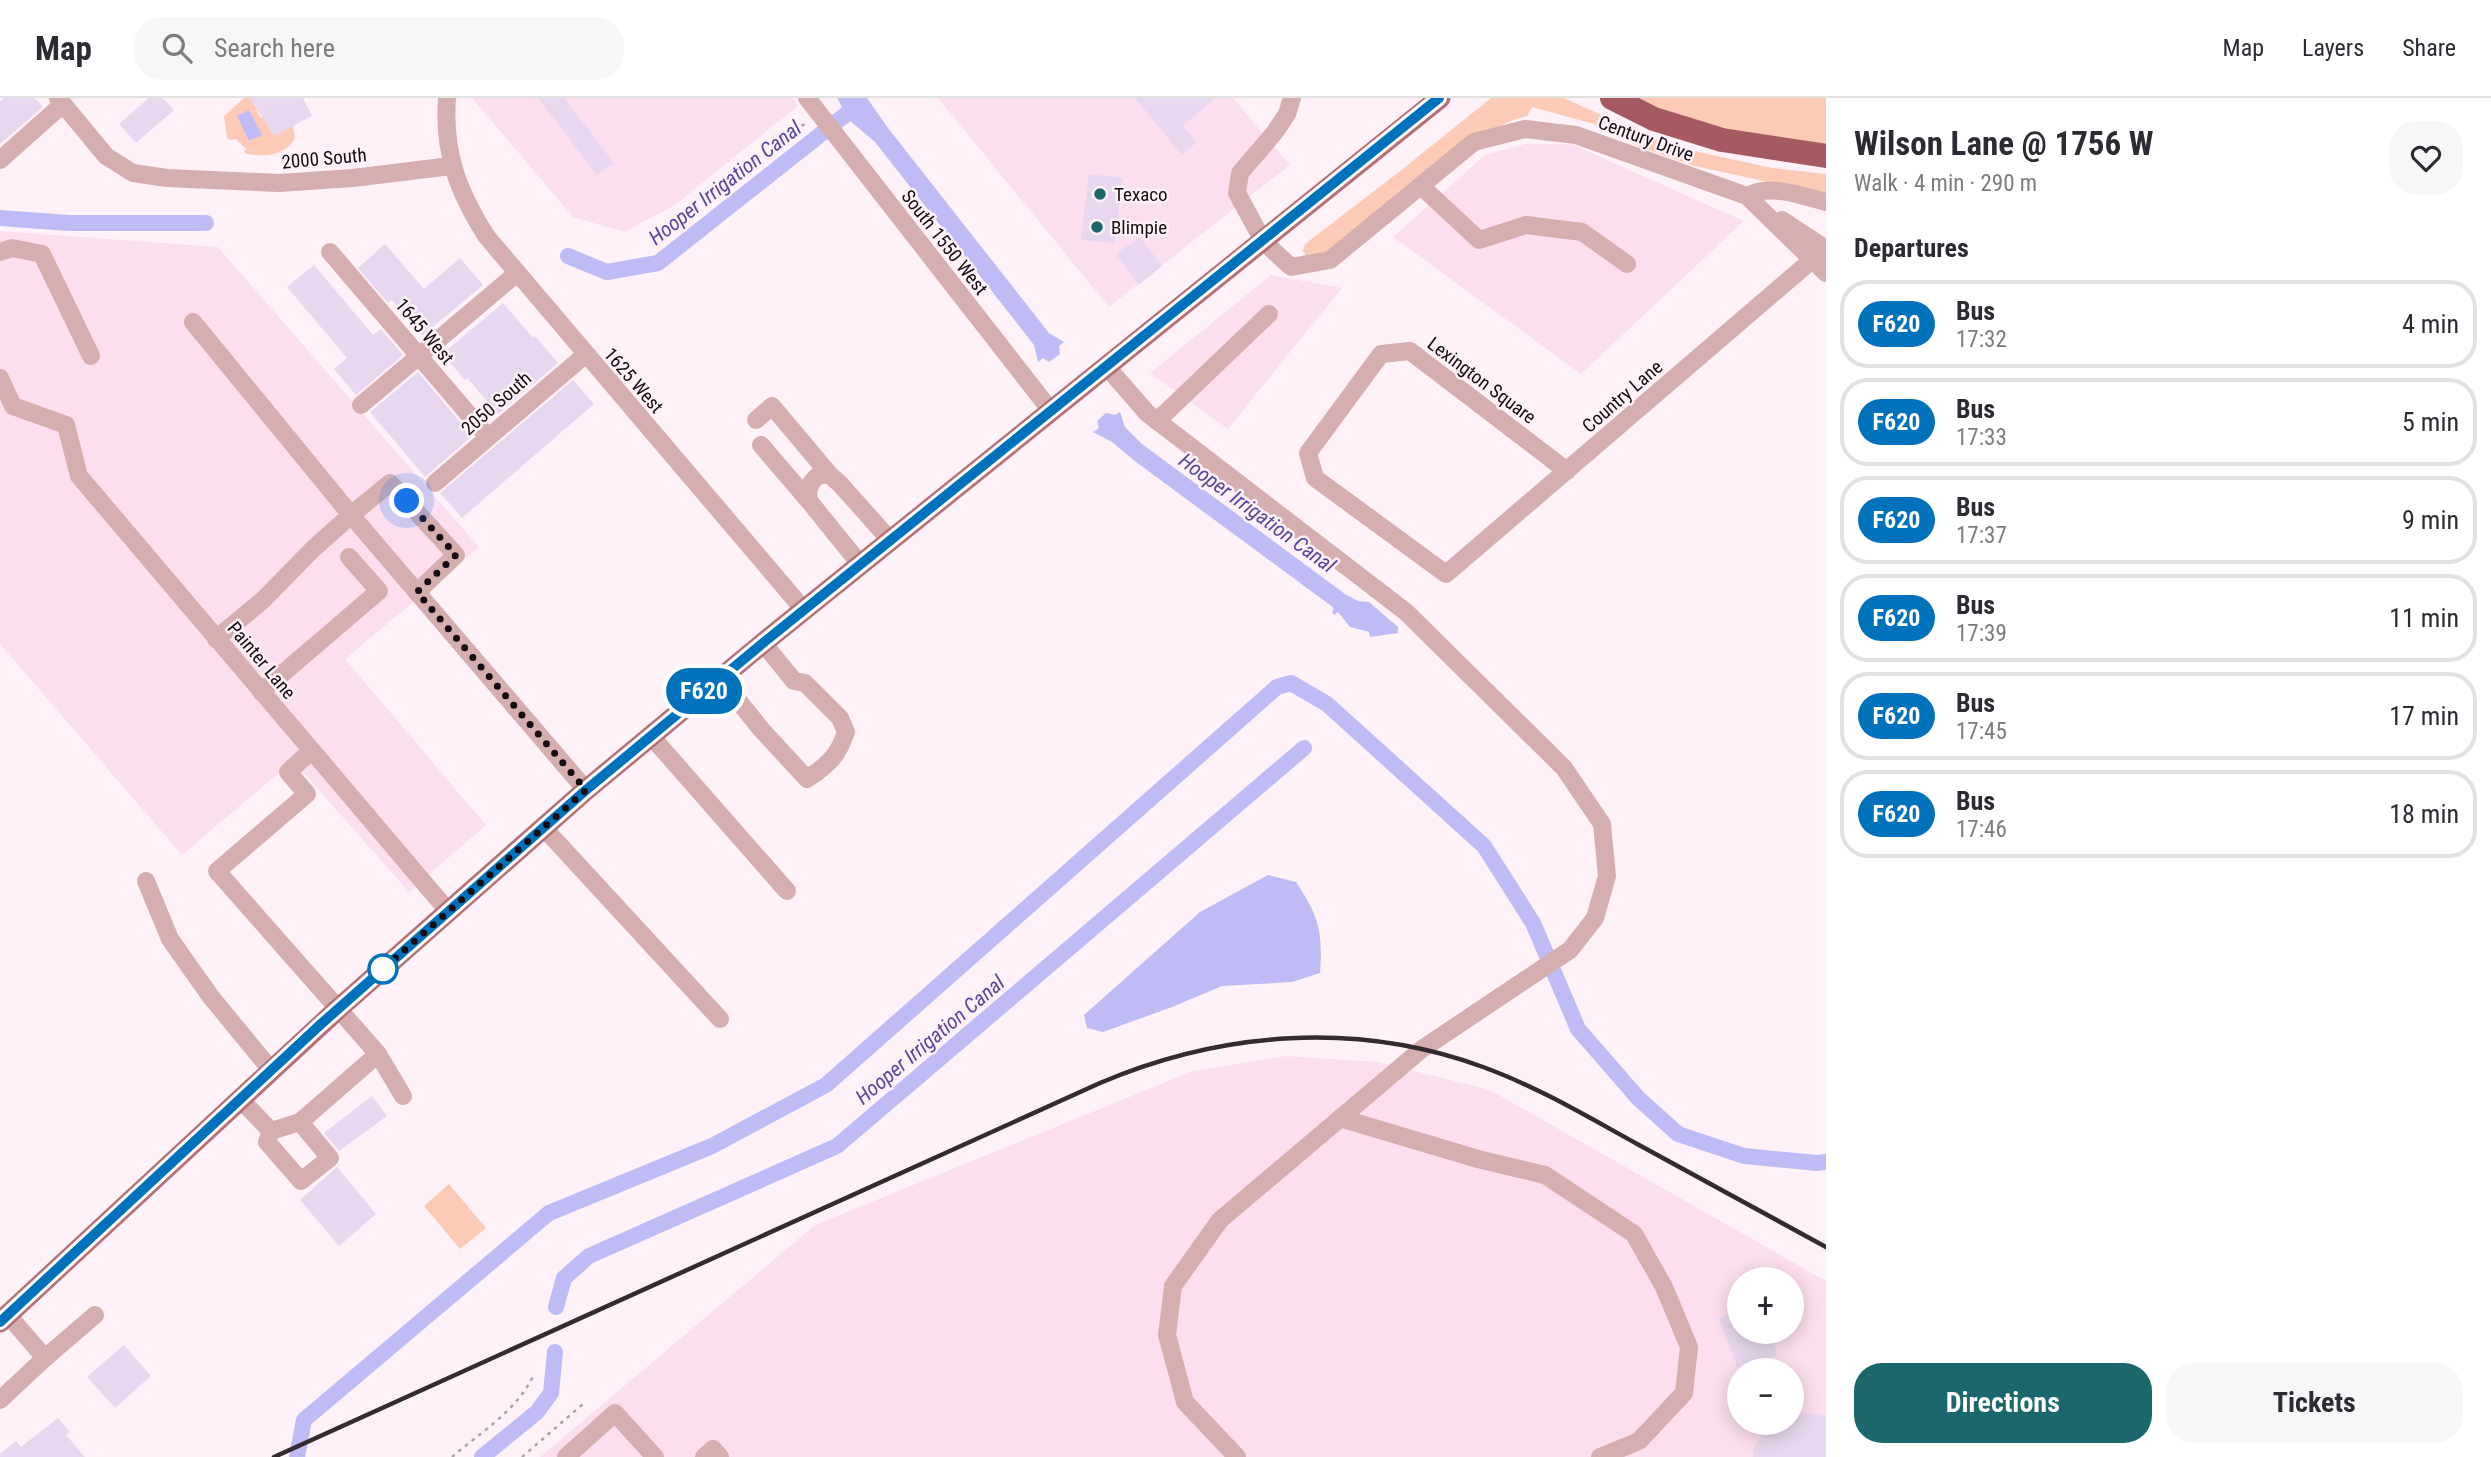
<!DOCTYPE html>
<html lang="en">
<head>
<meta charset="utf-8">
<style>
  body { margin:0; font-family:"Roboto Condensed",sans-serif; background:#f7f7f7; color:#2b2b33; height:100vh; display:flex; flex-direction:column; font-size:26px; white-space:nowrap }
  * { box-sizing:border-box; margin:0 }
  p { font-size:23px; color:#7c7c81 }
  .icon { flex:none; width:38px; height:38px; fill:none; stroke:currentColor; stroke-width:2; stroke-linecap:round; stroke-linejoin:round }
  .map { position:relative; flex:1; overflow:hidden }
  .side { display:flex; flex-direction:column; background:#fff; width:665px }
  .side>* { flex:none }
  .badge { padding:0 14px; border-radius:23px; font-size:24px; line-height:46px }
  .buttons { position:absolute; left:1727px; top:1169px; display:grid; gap:14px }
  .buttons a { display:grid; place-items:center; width:77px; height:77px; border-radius:50%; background:#fff; box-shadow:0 4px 18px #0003; font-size:35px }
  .you { position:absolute; width:35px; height:35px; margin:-18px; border:5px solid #fff; border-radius:50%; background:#1a73e8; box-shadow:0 0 0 10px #1a73e833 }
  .map>.badge { position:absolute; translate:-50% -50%; box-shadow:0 0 0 4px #fff }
  h2 { padding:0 28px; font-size:26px; line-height:63px }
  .round { display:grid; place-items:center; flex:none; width:74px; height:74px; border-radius:28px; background:#f7f7f7 }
  .overview { display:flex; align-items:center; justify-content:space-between; height:119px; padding:0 28px }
  h1 { font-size:33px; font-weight:700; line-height:52px }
  .primary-button { display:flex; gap:14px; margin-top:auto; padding:14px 28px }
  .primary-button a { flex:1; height:80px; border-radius:28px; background:#1a676c; color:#fff; font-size:28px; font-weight:700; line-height:80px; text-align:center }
  .primary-button a+a { background:#f7f7f7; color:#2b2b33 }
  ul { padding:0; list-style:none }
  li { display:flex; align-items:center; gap:21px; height:88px; margin:0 14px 10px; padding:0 14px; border:4px solid #e1e1e2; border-radius:28px }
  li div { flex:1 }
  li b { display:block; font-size:26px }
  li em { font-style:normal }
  li .badge { min-width:77px; font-weight:700; text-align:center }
  header { display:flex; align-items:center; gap:42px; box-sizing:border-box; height:98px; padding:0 35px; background:#fff; border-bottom:2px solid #e1e1e2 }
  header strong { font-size:33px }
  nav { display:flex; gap:38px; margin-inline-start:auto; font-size:24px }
  .search { width:490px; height:63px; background:#f7f7f7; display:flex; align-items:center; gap:18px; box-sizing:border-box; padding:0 24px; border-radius:28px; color:#7c7c81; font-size:26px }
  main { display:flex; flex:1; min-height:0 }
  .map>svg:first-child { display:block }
  .built { fill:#fcdfee; fill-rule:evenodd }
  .green { fill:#fccab6 }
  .water { fill:#bfbbf5 }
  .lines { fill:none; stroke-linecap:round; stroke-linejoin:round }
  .canal { stroke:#bfbbf5; stroke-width:16 }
  .building { fill:#e8d8ef }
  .path { stroke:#aca1a7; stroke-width:2.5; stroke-dasharray:3.5 5; stroke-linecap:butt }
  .minor { stroke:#d5aeb0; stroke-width:18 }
  .major { stroke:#b47076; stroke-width:21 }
  .highway { stroke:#a65961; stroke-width:24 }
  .rail { stroke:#342b30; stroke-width:4.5 }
  .line-casing { stroke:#fff; stroke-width:16 }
  .line { stroke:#0072bc; stroke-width:10 }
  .walk { stroke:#150c11; stroke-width:7; stroke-dasharray:0 12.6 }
  .poi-dot { fill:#1a676c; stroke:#fef2f8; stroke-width:2.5 }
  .stop-dot { fill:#fff; stroke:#0072bc; stroke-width:3.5 }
  .labels { text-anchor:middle; stroke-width:5; stroke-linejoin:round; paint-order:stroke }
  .street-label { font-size:19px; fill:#150c11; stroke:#fef2f8 }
  .poi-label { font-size:19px; fill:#150c11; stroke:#fef2f8; text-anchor:start }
  .water-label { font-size:21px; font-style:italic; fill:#55479b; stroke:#fef2f8 }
</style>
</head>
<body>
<header>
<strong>Map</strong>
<div class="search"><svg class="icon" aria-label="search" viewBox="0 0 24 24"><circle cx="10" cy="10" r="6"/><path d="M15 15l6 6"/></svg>Search here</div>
<nav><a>Map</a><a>Layers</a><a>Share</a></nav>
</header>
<main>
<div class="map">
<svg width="1826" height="1359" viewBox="0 0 1826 1359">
  <rect width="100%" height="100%" fill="#fef2f8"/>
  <g class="built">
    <path d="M472,0H792L798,8L675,107L624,134L573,119Z"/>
    <path d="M938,0H1233L1290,67L1109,209Z"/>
    <path d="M1525,46H1571L1744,123L1581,276L1393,139L1485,57Z"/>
    <path d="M0,133L218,149L479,449L345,561L486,727L409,794L293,663L182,757L0,546Z"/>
    <path d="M1271,177L1342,190L1228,331L1150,275Z"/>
    <path d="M1286,958L1378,964L1490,992L1826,1183V1359H540L815,1127L1193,973ZM1740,1181H1792V1234H1740ZM1740,1272H1792V1325H1740Z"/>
  </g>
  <g class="green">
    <path d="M244,0H251L261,20L264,19L274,37L293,28L295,40C286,58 265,59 247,56L244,53L246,51L236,41L230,42L227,40L224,18Z"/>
    <path d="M1491,0H1564L1650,39L1685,51L1772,70L1826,76V97L1695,68L1640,49L1594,26L1532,9L1527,18L1510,23L1494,32L1336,154L1307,159L1303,153L1305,146L1399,74Z"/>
    <path d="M1631,0H1826V49L1730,34Z"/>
    <path d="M449,1086L486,1130L460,1151L424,1108Z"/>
  </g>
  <g class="water">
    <path d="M837,0H867L888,30L1049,235L1064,244L1059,248L1060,256L1049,264L1043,260L1038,264L1034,247L875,44L849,22Z"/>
    <path d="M249,12L262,37L249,43L237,18Z"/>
    <path d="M1120,314L1125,329L1142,346L1345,496L1358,503L1369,504L1398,529V535L1370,539L1369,534L1350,529L1338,514L1334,517L1332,514L1334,510L1136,364L1112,344L1093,334L1099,330L1097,323L1106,315L1115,317Z"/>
    <path d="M1268,777L1296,784C1319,818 1323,834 1320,875L1292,884L1222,888L1172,909L1103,934L1087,930L1084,917L1200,814Z"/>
  </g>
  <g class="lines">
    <g class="canal">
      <path d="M0,120L69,125H206"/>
      <path d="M568,158L607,174L658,165L859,6"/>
      <path d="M556,1209L564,1180L589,1158L837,1048L1304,650"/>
      <path d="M297,1359L304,1322L549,1115L712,1048L826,987L1277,589L1291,585L1327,606L1484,748L1533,825L1578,931L1638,1000L1678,1036L1744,1058L1817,1065L1826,1064"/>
      <path d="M482,1359L537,1314L551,1295L555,1254"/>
    </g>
  </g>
  <g class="building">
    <path d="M4,0H35L43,9L0,46V4Z"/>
    <path d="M149,0H163L174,12L136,45L119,26Z"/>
    <path d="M250,0H303L312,18L274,38Z"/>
    <path d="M538,0H564L614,65L597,77Z"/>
    <path d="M1135,0H1215L1183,28L1197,44L1182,57Z"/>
    <path d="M1089,76L1123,80L1114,145L1081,142Z"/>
    <path d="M1140,139L1162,168L1139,187L1116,156Z"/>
    <path d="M385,146L424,191L460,160L483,187L422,238L392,202L388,205L358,170Z"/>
    <path d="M314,167L373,237L381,231L403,257L356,297L334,271L347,260L287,189Z"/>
    <path d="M503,205L533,240L535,238L558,265L498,316L467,280L465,282L442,256Z"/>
    <path d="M418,274L472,338L425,379L370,314Z"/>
    <path d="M573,282L594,306L462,420L440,395Z"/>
    <path d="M372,998L387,1018L339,1053L324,1035Z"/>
    <path d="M337,1069L376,1116L339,1148L300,1102Z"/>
    <path d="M1740,1214V1234H1771L1777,1257L1738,1271L1719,1220Z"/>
    <path d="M124,1247L151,1278L115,1310L87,1279Z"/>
    <path d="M1801,1315L1820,1317L1826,1320V1359H1753L1754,1350L1768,1329L1775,1325H1792V1317Z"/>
    <path d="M58,1320L70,1334L66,1337L85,1359H0V1356L16,1343L21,1349Z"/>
  </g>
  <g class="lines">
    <g class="path">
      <path d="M781,43L807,24"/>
      <path d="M452,1359C481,1334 518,1312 534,1276"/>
      <path d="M522,1359L583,1306"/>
    </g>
    <g class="minor">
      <path d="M58,0L106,58L133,75L167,80L279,85L353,80L451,68"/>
      <path d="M447,0C443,54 458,94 487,139L804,512"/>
      <path d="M807,0L1051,313"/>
      <path d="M1292,0L1287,16L1275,34L1240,75L1237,95L1263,143L1291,169L1330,162L1474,44L1525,31L1576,37L1747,98L1826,175"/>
      <path d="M0,62L63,6"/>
      <path d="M1421,88L1479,142L1526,127L1582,134L1627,166"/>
      <path d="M1756,104L1747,98C1770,85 1801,98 1826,104"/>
      <path d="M1782,122L1826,151"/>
      <path d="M0,154L12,150L42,156L91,258"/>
      <path d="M330,154L488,339"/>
      <path d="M193,224L351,417L390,385L456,457L417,494"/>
      <path d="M1107,269L1147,315L1406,514L1564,670L1602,726L1607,778L1595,820L1570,852L1422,951L1220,1122L1173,1188L1167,1237L1185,1304L1237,1359"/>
      <path d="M0,280L13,308L66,327L79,378L448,813"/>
      <path d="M361,307L517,175"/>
      <path d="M756,322L772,308L830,377"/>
      <path d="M1157,323L1269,216"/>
      <path d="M761,347L809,403"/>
      <path d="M1567,373L1410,253L1381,256L1308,355L1315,380L1446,476L1812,162L1826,150"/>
      <path d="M435,385L585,257"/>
      <path d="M860,466L809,403C807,391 809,385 819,377H830L840,386L890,442"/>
      <path d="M216,541L263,502L313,451L351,417L586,692"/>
      <path d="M720,580L761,631L807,681C828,667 838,658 846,634L840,620L805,585L794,583L763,545"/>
      <path d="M261,594L379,493L349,459"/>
      <path d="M651,638L787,793"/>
      <path d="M543,729L720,921"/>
      <path d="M146,783L170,841L211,899L271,972"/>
      <path d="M378,956L403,998"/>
      <path d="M240,1001L271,1033L267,1044L301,1083L330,1060L300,1024L271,1033"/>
      <path d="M1340,1020L1478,1061L1545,1077L1634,1136L1664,1189L1689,1249L1684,1295L1639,1343L1600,1359"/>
      <path d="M300,1024L378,956L217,773L307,696L288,674L311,653"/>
      <path d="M45,1260L95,1217"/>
      <path d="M0,1302L45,1260L8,1217"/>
      <path d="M566,1359L615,1315L655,1359"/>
      <path d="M704,1359L713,1351L720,1359"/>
    </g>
    <path class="major" d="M0,1224L338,911L586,692L763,545L1440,0"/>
    <path class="highway" d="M1612,0L1654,21L1722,42L1826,58"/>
    <path class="rail" d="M274,1359L1100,985C1222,933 1357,923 1483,969C1538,989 1588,1019 1639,1047C1702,1081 1764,1115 1826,1149"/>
  </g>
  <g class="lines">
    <g class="line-casing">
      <path id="line" d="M0,1224L321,926L586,692L763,545L1439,0"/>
    </g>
    <use href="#line" class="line"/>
    <path class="walk" d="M383,871L375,878L586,692L417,494L456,457L407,403"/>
  </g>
  <g class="poi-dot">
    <circle cx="1100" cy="96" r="7"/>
    <circle cx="1097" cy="129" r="7"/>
  </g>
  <circle class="stop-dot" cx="383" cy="871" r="14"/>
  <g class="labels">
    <g class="street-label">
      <text transform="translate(1646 40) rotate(20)" y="7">Century Drive</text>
      <text transform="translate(324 60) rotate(-5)" y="7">2000 South</text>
      <text transform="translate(945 144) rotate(52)" y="7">South 1550 West</text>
      <text transform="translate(425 233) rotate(50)" y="7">1645 West</text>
      <text transform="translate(634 282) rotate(49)" y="7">1625 West</text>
      <text transform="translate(1482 282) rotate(37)" y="7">Lexington Square</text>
      <text transform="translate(1622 298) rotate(-41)" y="7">Country Lane</text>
      <text transform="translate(496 305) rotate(-41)" y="7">2050 South</text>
      <text transform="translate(262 562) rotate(50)" y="7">Painter Lane</text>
    </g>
    <g class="poi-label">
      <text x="1114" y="103">Texaco</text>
      <text x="1111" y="136">Blimpie</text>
    </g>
    <g class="water-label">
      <text transform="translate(725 85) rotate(-38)" y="7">Hooper Irrigation Canal</text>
      <text transform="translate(1257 415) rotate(36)" y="7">Hooper Irrigation Canal</text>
      <text transform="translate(930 942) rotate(-40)" y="7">Hooper Irrigation Canal</text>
    </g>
  </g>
</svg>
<div class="buttons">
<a>+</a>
<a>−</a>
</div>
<div class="you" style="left:407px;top:403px"></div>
<b class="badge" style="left:704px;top:593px;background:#0072bc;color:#fff">F620</b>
</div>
<section class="side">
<div class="overview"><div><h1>Wilson Lane @ 1756 W</h1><p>Walk · 4 min · 290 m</p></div><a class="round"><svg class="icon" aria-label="heart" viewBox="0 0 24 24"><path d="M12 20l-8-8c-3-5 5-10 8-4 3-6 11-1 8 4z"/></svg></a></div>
<h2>Departures</h2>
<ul>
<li><span class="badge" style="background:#0072bc;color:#fff">F620</span><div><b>Bus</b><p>17:32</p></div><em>4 min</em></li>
<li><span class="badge" style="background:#0072bc;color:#fff">F620</span><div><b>Bus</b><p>17:33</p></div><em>5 min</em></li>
<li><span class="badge" style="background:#0072bc;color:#fff">F620</span><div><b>Bus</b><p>17:37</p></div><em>9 min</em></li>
<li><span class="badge" style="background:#0072bc;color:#fff">F620</span><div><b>Bus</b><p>17:39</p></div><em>11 min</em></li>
<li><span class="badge" style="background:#0072bc;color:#fff">F620</span><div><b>Bus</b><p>17:45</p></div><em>17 min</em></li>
<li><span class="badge" style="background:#0072bc;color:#fff">F620</span><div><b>Bus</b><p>17:46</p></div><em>18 min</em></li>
</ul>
<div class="primary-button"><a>Directions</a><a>Tickets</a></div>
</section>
</main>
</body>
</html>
